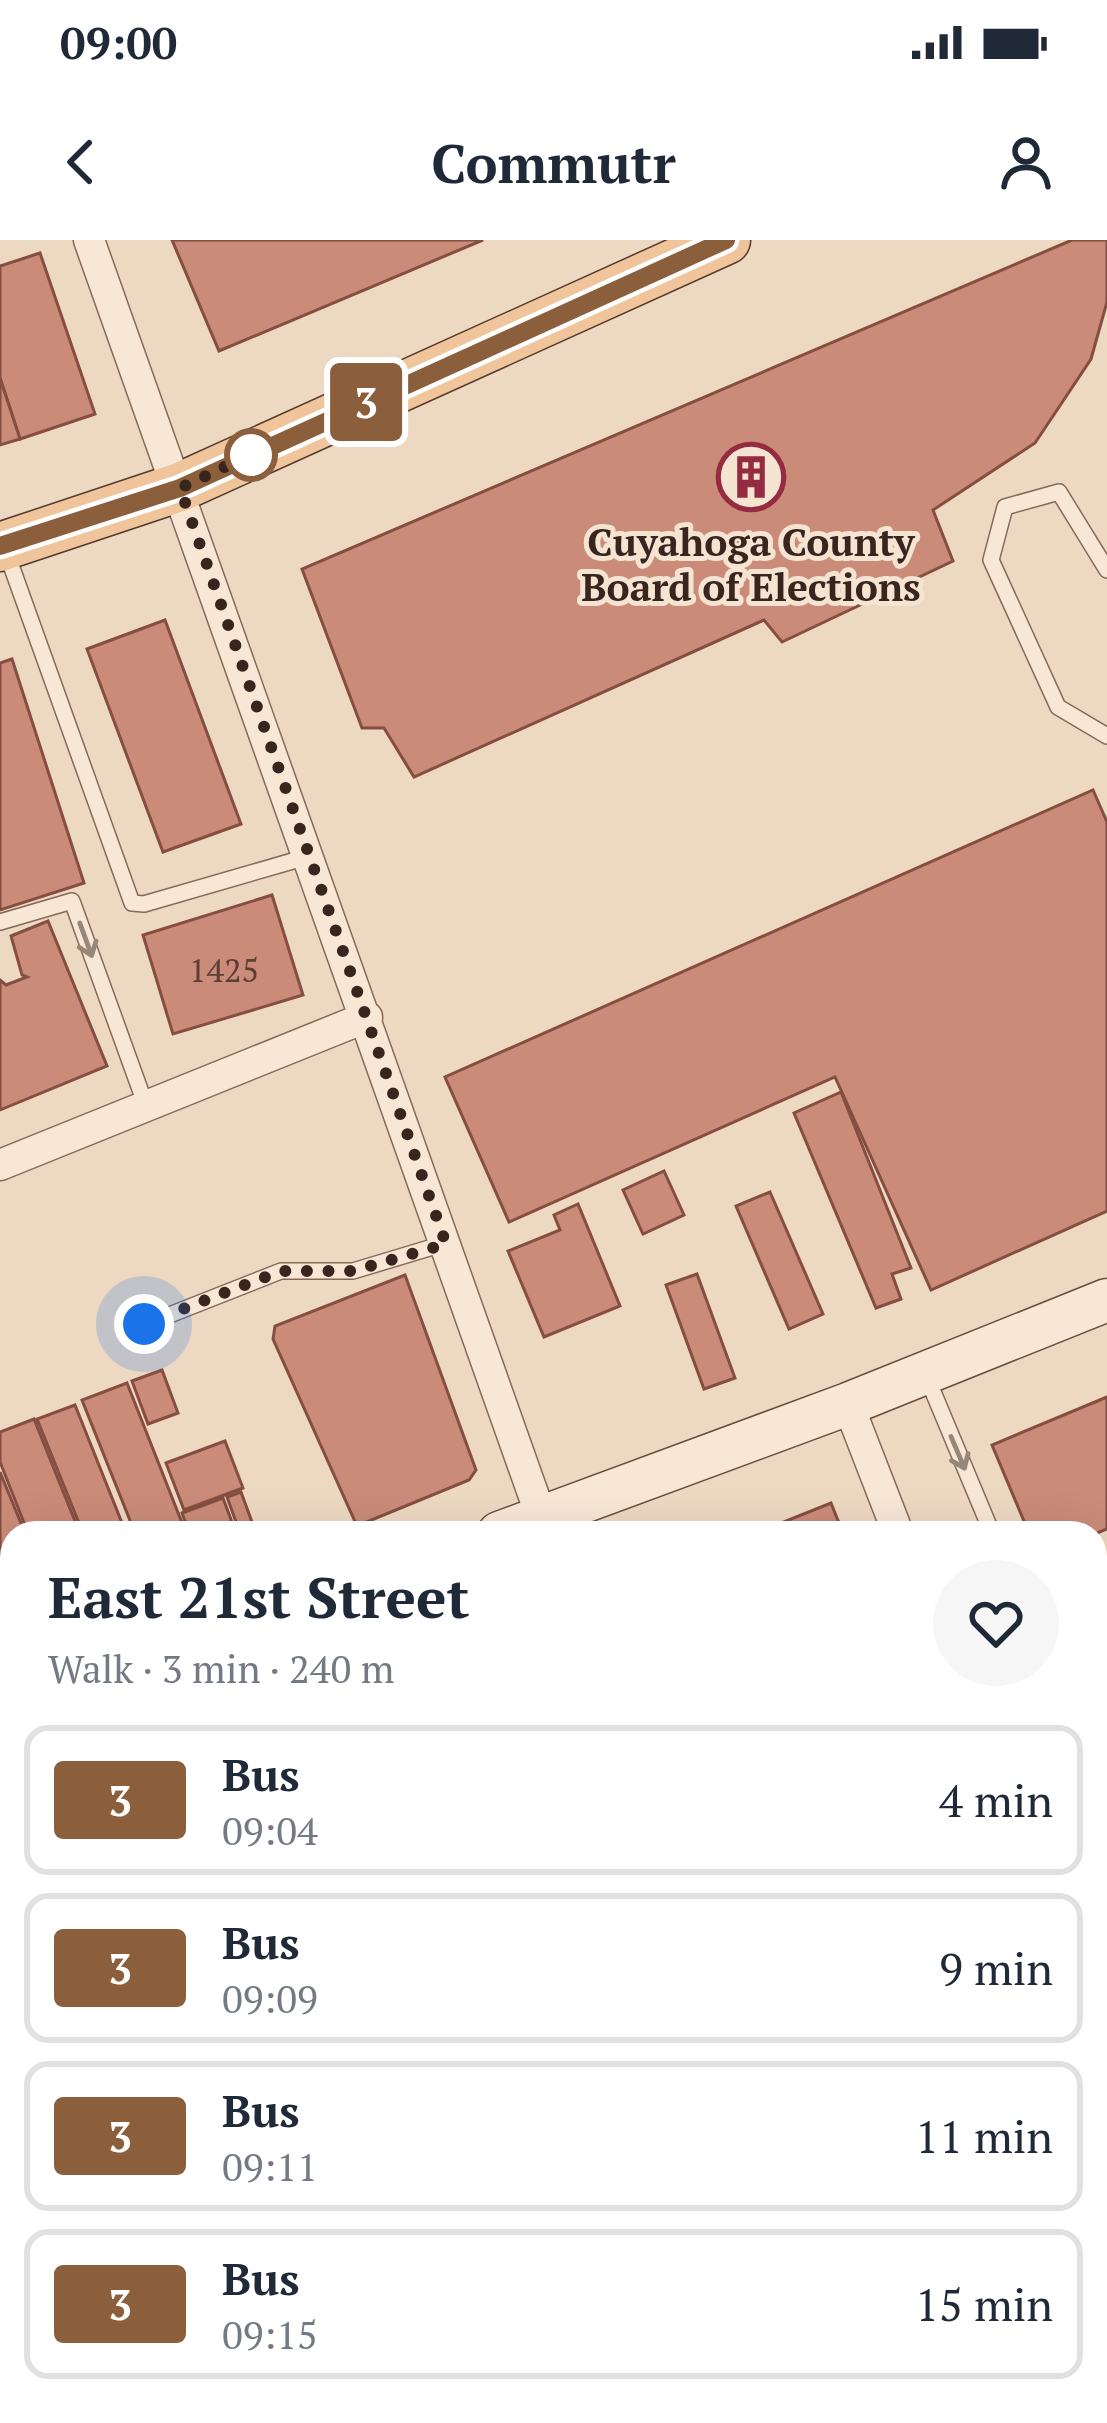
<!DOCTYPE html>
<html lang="en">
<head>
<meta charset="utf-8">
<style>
  body { margin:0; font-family:"PT Serif",serif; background:#f6f6f7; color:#1f2937; height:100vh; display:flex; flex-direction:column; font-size:45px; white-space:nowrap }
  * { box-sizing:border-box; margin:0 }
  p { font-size:39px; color:#747a83 }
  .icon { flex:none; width:66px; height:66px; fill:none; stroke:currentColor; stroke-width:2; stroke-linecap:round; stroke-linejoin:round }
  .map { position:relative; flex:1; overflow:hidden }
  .details { position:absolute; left:0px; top:1281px; width:1107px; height:903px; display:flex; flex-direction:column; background:#fff; border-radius:36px 36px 0 0; box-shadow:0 12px 48px #0002 }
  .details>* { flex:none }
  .badge { padding:0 24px; border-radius:9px; font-size:42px; line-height:78px }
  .you { position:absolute; width:60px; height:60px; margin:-30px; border:9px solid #fff; border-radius:50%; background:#1a73e8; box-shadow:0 0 0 18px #1a73e833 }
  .map>.badge { position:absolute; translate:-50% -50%; box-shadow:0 0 0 6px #fff }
  .round { display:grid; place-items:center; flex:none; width:126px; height:126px; border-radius:63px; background:#f6f6f7 }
  .head { display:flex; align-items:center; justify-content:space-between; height:204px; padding:0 48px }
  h1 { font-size:57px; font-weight:700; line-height:90px }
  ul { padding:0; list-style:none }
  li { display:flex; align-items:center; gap:36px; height:150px; margin:0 24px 18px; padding:0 24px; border:6px solid #e0e1e3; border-radius:24px }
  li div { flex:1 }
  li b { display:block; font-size:45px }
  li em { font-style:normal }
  li .badge { min-width:132px; font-weight:700; text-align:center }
  .status { display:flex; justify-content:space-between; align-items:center; height:84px; padding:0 60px; background:#fff; direction:ltr }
  .status svg { height:33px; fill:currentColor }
  header { display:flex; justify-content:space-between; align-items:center; height:156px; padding:0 48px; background:#fff; font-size:54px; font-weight:700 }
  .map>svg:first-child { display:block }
  .building { fill:#cb8b79; stroke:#854e40; stroke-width:3 }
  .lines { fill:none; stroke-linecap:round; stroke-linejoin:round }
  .lane-casing { stroke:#87695a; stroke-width:18 }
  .street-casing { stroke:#87695a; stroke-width:33 }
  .secondary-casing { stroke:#694b3d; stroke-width:45 }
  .primary-casing { stroke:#54392e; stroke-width:51 }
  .lane { stroke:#f8e7d5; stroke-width:15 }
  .street { stroke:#f8e7d5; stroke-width:30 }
  .secondary { stroke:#f8e7d5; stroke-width:42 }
  .primary { stroke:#f0c59b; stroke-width:48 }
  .oneway { stroke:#98867a }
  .line-casing { stroke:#fff; stroke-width:27 }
  .line { stroke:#8b5e3c; stroke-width:18 }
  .walk { stroke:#37251e; stroke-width:12; stroke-dasharray:0 21.6 }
  .stop-dot { fill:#fff; stroke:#8b5e3c; stroke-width:6 }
  .labels { text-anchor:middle; stroke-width:10; stroke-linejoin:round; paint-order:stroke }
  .number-label { font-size:33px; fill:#5c3e35 }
  .poi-label { font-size:39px; font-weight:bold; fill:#37251e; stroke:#f5e4d2 }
</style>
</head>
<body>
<div class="status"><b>09:00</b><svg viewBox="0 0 49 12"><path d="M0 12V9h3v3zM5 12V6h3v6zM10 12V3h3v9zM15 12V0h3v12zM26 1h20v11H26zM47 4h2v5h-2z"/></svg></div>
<header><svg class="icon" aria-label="back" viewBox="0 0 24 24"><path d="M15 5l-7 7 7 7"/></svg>Commutr<svg class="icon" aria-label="person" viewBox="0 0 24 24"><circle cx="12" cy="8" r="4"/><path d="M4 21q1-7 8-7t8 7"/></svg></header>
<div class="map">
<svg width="1107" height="2183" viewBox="0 0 1107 2183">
  <rect width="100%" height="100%" fill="#edd8c2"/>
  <g class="building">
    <path d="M172,0H483L219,111Z"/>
    <path d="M1072,0H1107V62L1091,119L1035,203L933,270L953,321L782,402L764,380L414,537L384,488H362L302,329Z"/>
    <path d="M40,13L95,174L20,199L0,138V26Z"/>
    <path d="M0,138L20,199L0,205Z"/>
    <path d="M165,380L241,584L163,612L87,409Z"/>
    <path d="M12,419L84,643L0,670V423Z"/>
    <path d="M1093,550L1107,582V971L931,1050L835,837L509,982L445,837Z"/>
    <path d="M272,655L303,755L173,794L143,695Z"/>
    <path d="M48,681L107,826L0,870V740L6,745L27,737L22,735L11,696Z"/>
    <path d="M841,852L911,1028L892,1034L901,1059L876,1068L794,873Z"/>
    <path d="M664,931L684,975L643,994L623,950Z"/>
    <path d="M770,952L823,1074L789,1089L736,966Z"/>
    <path d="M578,964L620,1066L544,1097L508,1011L560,990L554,975Z"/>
    <path d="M697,1034L735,1138L704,1149L666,1045Z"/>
    <path d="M405,1035L476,1230L469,1240L357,1286L273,1099L275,1086Z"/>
    <path d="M162,1130L178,1173L148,1184L132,1141Z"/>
    <path d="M127,1143L186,1293H135L82,1160Z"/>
    <path d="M1107,1157V1289L1095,1294L1029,1293L992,1205Z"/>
    <path d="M75,1165L126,1293H83L37,1179Z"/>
    <path d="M34,1179L77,1286L60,1293H28L0,1222V1192Z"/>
    <path d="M225,1201L243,1248L184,1270L166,1223Z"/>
    <path d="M0,1232L25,1293H12V1422L0,1427Z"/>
    <path d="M241,1252L256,1293H240L227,1257Z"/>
    <path d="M223,1258L236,1293H189L182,1273Z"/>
    <path d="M831,1263L843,1293H762L761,1291Z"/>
    <path d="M0,1621L12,1648V1724L6,1726L0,1711Z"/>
    <path d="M0,1716L12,1744V1781L0,1786Z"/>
    <path d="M12,2110V2172H136L140,2183H0V2115Z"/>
    <path d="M415,2172H823L814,2176L817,2183H387Z"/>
    <path d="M846,2172H904L876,2183H850Z"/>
  </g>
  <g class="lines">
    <g class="lane-casing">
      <g id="lane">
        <path d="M7,314L132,663L144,664L310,616"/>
        <path d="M1107,330L1059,252L1005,267L991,320L1058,467L1107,496"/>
        <path d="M0,682L72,661L146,866"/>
        <path d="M144,1085L281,1031H353L446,1003"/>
        <path d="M926,1135L992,1293"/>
        <path d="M0,1825L12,1820"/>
        <path d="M1095,1879L1107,1874"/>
        <path d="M354,2183L381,2172"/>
      </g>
    </g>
    <g class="street-casing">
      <g id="street">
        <path d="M89,0L541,1276"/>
        <path d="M0,925L367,777"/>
        <path d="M848,1164L898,1293"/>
        <path d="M1095,1617L1107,1612"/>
        <path d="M1095,1794L1107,1824"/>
        <path d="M0,2060L12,2056"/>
      </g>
    </g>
    <g class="secondary-casing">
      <g id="secondary">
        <path d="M499,1293L848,1164L1107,1060"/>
        <path d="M0,1497L12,1493"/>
        <path d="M1045,2183L1072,2172"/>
      </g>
    </g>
    <g class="primary-casing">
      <path id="primary" d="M0,307L180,247L726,0"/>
    </g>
    <use href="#lane" class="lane"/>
    <use href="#street" class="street"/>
    <use href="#secondary" class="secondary"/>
    <use href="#primary" class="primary"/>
  </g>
  <defs><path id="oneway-shaft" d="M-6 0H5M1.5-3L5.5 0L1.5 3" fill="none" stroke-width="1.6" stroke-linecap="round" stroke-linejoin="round" transform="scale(3)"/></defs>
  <g class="oneway">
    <use href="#oneway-shaft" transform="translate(86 700) rotate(70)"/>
    <use href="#oneway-shaft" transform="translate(958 1213) rotate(67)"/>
  </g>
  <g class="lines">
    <g class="line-casing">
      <path id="line" d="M0,306L180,248L726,0"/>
    </g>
    <use href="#line" class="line"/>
    <path class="walk" d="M144,1084L281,1031H353L446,1004L180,248L265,208L251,215"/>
  </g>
  <defs>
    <g id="building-ring" transform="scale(3.45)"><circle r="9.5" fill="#f5e4d2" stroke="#952b40" stroke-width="1.5"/><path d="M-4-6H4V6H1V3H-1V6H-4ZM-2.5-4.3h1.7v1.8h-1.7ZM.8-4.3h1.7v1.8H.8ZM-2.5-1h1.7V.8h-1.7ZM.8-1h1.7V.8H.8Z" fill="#952b40"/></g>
  </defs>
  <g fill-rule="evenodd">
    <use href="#building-ring" x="751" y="237"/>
  </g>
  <circle class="stop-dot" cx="251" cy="215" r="24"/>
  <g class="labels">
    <g class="number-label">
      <text x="224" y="742">1425</text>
    </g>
    <g class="poi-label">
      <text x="751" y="316">Cuyahoga County<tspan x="751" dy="45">Board of Elections</tspan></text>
    </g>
  </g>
</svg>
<div class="you" style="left:144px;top:1084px"></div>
<b class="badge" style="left:366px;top:162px;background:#8b5e3c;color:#fff">3</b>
<section class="details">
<div class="head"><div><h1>East 21st Street</h1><p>Walk · 3 min · 240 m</p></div><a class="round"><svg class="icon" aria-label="heart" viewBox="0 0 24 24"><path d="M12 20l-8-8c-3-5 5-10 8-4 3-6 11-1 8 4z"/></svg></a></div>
<ul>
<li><span class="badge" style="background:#8b5e3c;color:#fff">3</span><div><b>Bus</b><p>09:04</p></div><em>4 min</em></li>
<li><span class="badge" style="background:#8b5e3c;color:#fff">3</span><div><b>Bus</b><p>09:09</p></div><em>9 min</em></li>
<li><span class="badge" style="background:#8b5e3c;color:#fff">3</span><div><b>Bus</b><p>09:11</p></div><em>11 min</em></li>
<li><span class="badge" style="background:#8b5e3c;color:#fff">3</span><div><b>Bus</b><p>09:15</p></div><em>15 min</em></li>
</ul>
</section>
</div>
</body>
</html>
